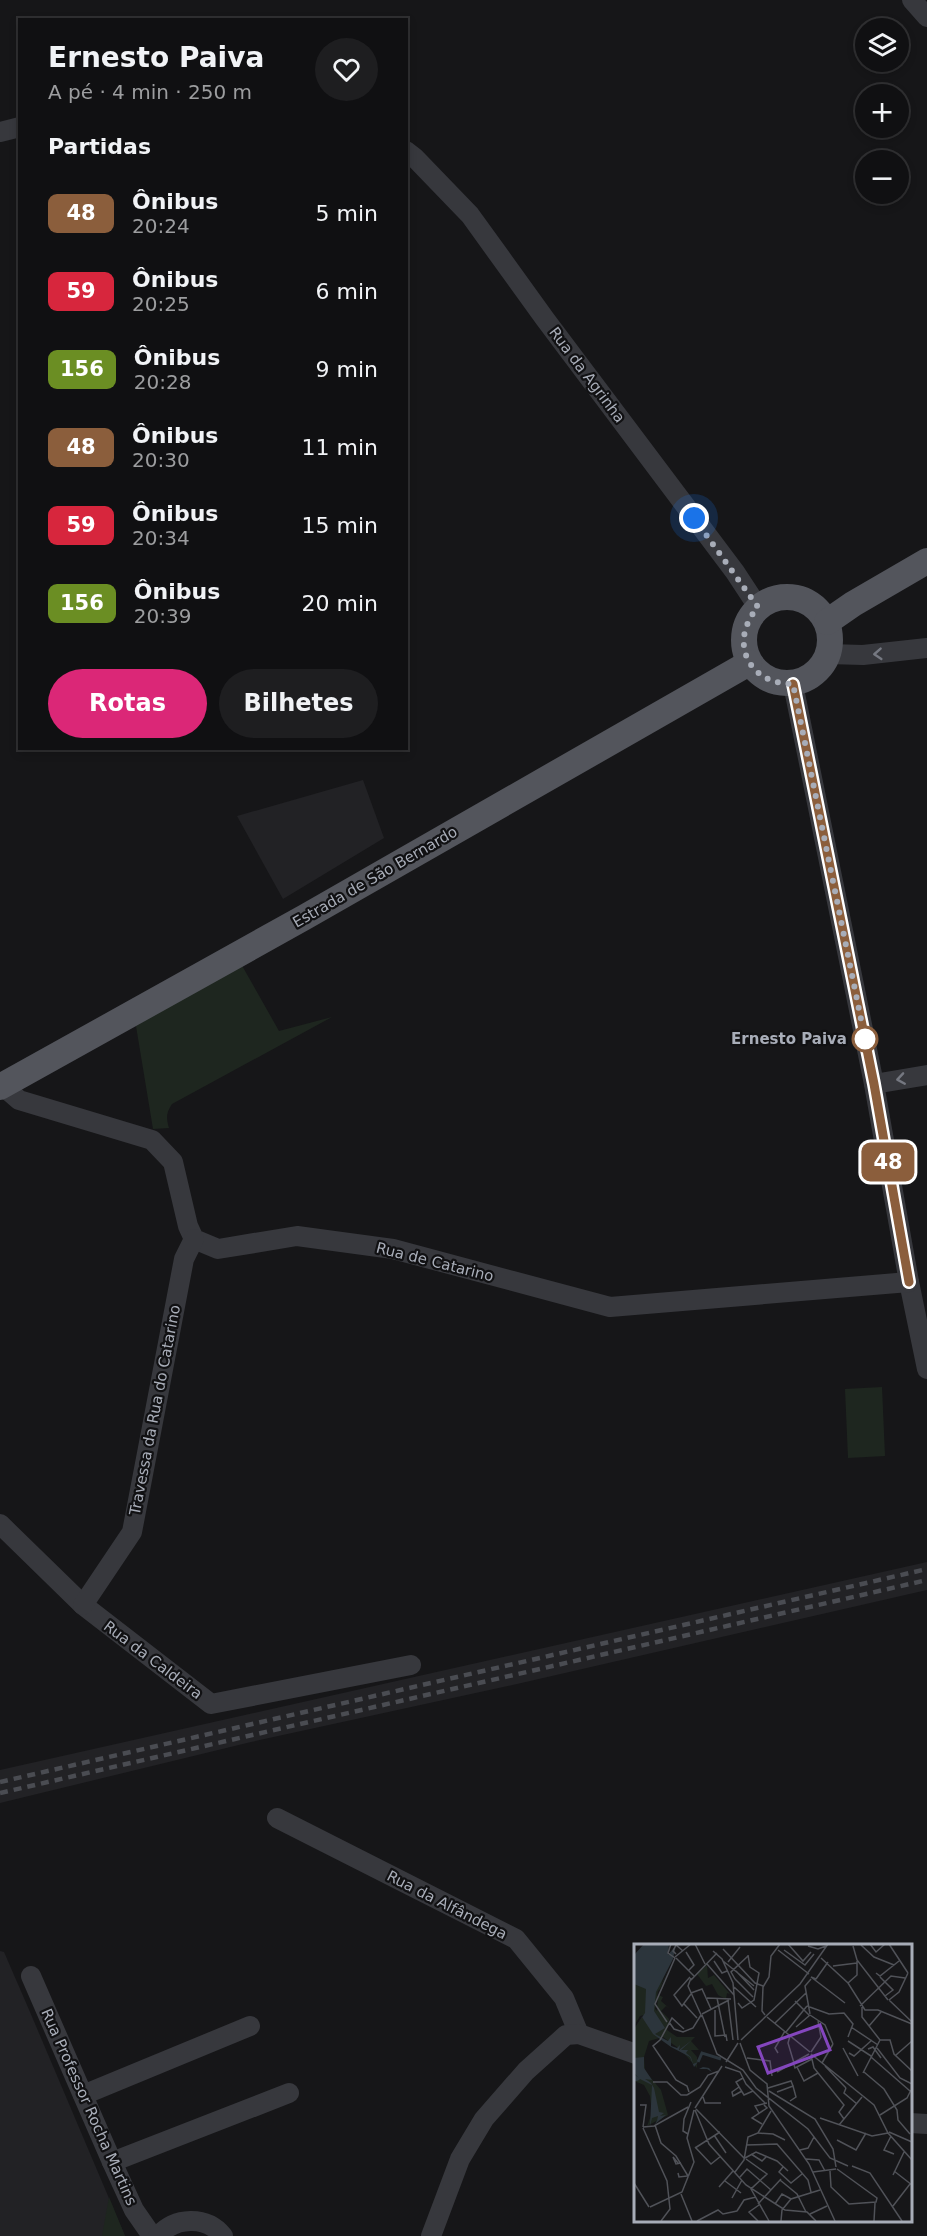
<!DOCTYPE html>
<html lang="pt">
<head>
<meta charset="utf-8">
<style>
  body { margin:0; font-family:"DejaVu Sans",sans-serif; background:#1e1e20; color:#f1f3f6; height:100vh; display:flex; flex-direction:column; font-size:22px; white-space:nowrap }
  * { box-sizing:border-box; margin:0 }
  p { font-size:20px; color:#9c9d9f }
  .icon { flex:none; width:33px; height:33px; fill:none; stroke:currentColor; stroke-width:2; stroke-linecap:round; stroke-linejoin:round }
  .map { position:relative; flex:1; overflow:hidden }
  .panel { position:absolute; left:18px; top:18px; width:390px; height:732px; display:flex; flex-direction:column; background:#101012; border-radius:0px; box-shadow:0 3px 9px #0003,0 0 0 2px #303032 }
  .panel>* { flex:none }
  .badge { padding:0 12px; border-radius:9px; font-size:21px; line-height:39px }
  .buttons { position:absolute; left:855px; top:18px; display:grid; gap:12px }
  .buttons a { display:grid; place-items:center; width:54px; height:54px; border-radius:50%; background:#101012; box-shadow:0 3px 9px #0003,0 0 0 2px #303032; font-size:30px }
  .you { position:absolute; width:30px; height:30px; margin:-15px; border:4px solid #fff; border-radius:50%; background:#1a73e8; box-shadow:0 0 0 9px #1a73e833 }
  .map>.badge { position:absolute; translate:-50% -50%; box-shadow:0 0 0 3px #fff }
  h2 { padding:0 30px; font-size:22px; line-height:54px }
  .round { display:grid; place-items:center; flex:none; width:63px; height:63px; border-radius:32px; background:#1e1e20 }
  .head { display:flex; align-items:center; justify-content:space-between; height:102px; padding:0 30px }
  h1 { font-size:28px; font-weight:700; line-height:45px }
  .primary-button { display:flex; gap:12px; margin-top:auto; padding:12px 30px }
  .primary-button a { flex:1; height:69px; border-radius:36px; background:#db2777; color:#fff; font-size:24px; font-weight:700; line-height:69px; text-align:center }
  .primary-button a+a { background:#1e1e20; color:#f1f3f6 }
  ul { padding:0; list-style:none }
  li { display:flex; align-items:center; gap:18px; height:78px; padding:0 30px }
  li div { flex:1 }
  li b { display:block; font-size:22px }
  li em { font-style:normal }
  li .badge { min-width:66px; font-weight:700; text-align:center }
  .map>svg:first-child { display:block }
  .built { fill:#222225 }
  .green { fill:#1e261f }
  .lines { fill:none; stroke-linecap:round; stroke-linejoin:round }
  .minor { stroke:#37383d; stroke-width:20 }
  .major { stroke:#53555c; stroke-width:26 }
  .rail { stroke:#4a4c52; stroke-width:4.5; stroke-dasharray:8 6; stroke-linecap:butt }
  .oneway { stroke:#757881 }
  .line-casing { stroke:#fff; stroke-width:14 }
  .line { stroke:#8b5e3c; stroke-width:9 }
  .walk { stroke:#a8adb8; stroke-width:6; stroke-dasharray:0 10.8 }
  .stop-dot { fill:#fff; stroke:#8b5e3c; stroke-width:3 }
  .labels { text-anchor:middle; stroke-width:4.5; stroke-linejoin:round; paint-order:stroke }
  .street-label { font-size:15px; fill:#a8adb8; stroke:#111113 }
  .stop-label { font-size:15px; font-weight:bold; fill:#a8adb8; stroke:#111113; text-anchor:end }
  .inset-river { fill:none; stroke:#2c353c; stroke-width:3 }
  .inset-road { fill:none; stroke:#505258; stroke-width:1.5 }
  .view { fill:#8446be; fill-opacity:0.15; stroke:#8446be; stroke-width:3 }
  .inset-edge { fill:none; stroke:#a8adb8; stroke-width:3 }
</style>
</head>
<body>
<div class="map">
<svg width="927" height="2236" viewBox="0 0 927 2236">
  <rect width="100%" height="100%" fill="#161618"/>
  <g class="built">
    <path d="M363,780L384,838L283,899L237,816Z"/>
    <path d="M927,1562V1590L517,1684L251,1742L0,1803V1770Z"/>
    <path d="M0,1951L4,1952L30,2012L125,2236H0Z"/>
  </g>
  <g class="green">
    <path d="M240,962L279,1031L332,1017L172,1104C166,1113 166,1118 169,1128L153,1129L136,1026Z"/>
    <path d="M882,1387L885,1456L848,1458L845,1389Z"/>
    <path d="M109,2197L125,2236H102Z"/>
  </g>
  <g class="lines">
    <g class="minor">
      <path d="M912,0L927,17"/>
      <path d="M0,132L20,127"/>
      <path d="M406,151L415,158L470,215L545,319L735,572L758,607"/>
      <path d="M828,654L863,655L927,648"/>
      <path d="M793,684L874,1084L909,1282L927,1369"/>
      <path d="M874,1084L927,1075"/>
      <path d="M3,1086L19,1100L152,1140L173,1162L188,1226L194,1239L218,1249L297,1236L393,1249L610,1307L909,1282"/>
      <path d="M0,1524L83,1605L211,1704L411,1665"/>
      <path d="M83,1605L132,1532L184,1259L194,1239"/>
      <path d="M277,1818L516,1939L564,1998L579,2034"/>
      <path d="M31,1976L112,2162L134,2210L152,2236"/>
      <path d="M83,2095L250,2026"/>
      <path d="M910,2123L927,2124"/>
      <path d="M112,2162L289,2093"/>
      <path d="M158,2236C175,2217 206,2215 223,2236"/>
      <path d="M431,2236L460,2159L484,2119L526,2071L566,2035L579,2034L636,2054"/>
    </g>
    <g class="major">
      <circle cx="787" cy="640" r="43"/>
      <path d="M827,622L853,604L927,561"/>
      <path d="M0,1087L305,917L749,663"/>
    </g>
    <g class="rail">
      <path d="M0,1782L927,1569"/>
      <path d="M0,1793L927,1580"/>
    </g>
  </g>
  <defs><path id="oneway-chevron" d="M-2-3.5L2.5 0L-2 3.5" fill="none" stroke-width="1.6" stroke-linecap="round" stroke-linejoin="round" transform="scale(1.5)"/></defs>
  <g class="oneway">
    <use href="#oneway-chevron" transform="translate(878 654) rotate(176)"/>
    <use href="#oneway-chevron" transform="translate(901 1079) rotate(171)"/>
  </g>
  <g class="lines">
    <g class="line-casing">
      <path id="line" d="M793,684L874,1084L909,1282"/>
    </g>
    <use href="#line" class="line"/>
    <path class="walk" d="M694,518L758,607C728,642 748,684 793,684L865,1039"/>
  </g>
  <circle class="stop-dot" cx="865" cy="1039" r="12"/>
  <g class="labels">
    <g class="street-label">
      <text transform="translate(587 375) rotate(53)" y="5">Rua da Agrinha</text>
      <text transform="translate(375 877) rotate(-30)" y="5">Estrada de São Bernardo</text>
      <text transform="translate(435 1262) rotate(14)" y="5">Rua de Catarino</text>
      <text transform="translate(155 1410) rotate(-79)" y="5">Travessa da Rua do Catarino</text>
      <text transform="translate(153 1660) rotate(37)" y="5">Rua da Caldeira</text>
      <text transform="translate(447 1905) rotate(27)" y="5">Rua da Alfândega</text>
      <text transform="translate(89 2107) rotate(66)" y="5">Rua Professor Rocha Martins</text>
    </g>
    <g class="stop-label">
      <text x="847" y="1044">Ernesto Paiva</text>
    </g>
  </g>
  <g transform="translate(634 1944)">
    <rect width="278" height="278" fill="#161618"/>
    <path d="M33,21L27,41L35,25L26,45L24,47L21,65L23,67L24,51L29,53L27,57L36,65L32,62L27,67L35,75L33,86L43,93H61L57,97L65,106H57L63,113V124L47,106L29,93L15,97L10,113L11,127L27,146L34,171L13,182L18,169L16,152L10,141L0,137L3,135L0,124L5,130L0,117L9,115H0V85L8,73L11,76L10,71L6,72L0,82V40L11,29L17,28L5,36L7,40ZM73,21L74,34L80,31L96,50L93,49L92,55L84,51L78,40L72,42L63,30Z" fill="#1e261f"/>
    <path d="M10,0H35L34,11L42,1L39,15L22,48L20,67L31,84L21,90L34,97L37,93V102L43,104L46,101L45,106L58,96L47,106H54L52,109L57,113L59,120L64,118L60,123L65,125L69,123L75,124L78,128L73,125H65L60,123L56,113L37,103L19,90L8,73L0,85L11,69L12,45L0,40V11ZM10,113V124L18,136L11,135L17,139L20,144L25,168L30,169L26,172L32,171L21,180L25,173L23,177L24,172L18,174L16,182L18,141L6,135L5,136L3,137H0V130L5,134L0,129V114Z" fill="#2c353c"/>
    <path class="inset-river" d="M64,118L68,109L87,115"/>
    <path class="inset-road" d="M37,0L34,9L41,14M61,0L71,20M154,0L169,17L177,8M236,0L242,8L251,0M255,0L274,29M227,1L240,13L260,21M174,2L184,5L192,2M219,2L223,16L254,56M89,5L121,39L129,42M144,6L175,30M150,6L171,21L180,10M79,7L88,15L99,39L104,96M52,8L60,21L55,26M42,10L39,7L42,1L49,7M41,13L57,0M42,14L60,32M187,14L214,39L231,66H244L278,80M80,17L88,29L93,27M89,17L120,42M94,18L106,3M73,20L100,51M199,22L223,19M102,27L120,46M242,29L246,32L265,17M56,33L40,51L48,62L57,50M246,33L259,46L251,52M57,34L54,42L68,73M101,35L97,28L114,12M101,35L119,53M182,35L194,18M182,35L177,33L211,59M57,36L83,9M214,39L223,31V17M100,43L122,63M57,49L68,45L77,65M73,54L97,55M83,54L91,93M94,56L99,96M255,56L265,48L274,29M255,56L278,78M161,57L175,71M104,59L108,64L120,56L125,29L116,23L114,11M50,60L63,74M173,62L195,70L210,69L219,80L214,93M226,62L257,32L271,34M228,63V73L246,96M81,66V92L92,91L93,97M68,70L95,56M176,70L171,42L177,35M68,71L83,110L109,126L122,144L174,185L196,214L214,222M131,71L128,67L129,43L135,33L137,12L146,0M176,71L191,81L199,100M133,73L176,108M33,78L21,60L41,14M35,78L40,85L49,88L59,84L67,71M141,79L172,49M235,82L247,68M162,83L176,71M217,83L244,101M50,85L38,74L26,96L19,102L42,136L53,142L55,148M152,88L173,62M156,92L154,99L160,119M107,96L166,40L194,0M246,96H256L260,110L278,127M214,97L237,112M106,99L116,126L133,140L135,162L175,220L201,277M209,104L224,132M237,104L234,105L239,103L247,114M243,104L266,134L278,140M177,108L187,93L184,77M144,109L141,104L151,87M215,109L220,112L238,96M177,110L240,161L254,189L278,216M177,111L180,124L210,161L205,168L210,175M262,111L278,97M237,113L276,147M113,114L136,117L138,132M92,118L104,99M188,119L199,100M160,121L161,124L178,115M191,122L212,144M91,123L106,128L112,140L131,159M163,123L170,137L184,129M143,128L175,110M230,128L250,145L263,166L264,176L276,190M229,129L246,96M109,134L102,138L110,151L119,147M19,138H33L47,151H53M105,143L98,148L99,152L108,147M134,144L157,137L159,142M212,144L210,149L223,160M135,147L181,175L199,205L202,223M143,148L159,142L162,153L156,157M53,151L66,143L74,131L85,127M69,153L71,159H87M6,161H12L9,183M61,164L88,122M62,165L110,214M61,166L75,200L112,241L151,266L173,268L182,277M125,169L121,162L133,159M246,171L273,154L277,146M186,174L238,192L254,189M128,180L118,174L133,164L130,161M21,181L27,199L42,212L54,232L45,233L44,229M205,181L228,153M9,183L20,182L54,163M9,184L33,237L36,265L27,277M255,188L278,198M124,189L139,190L151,196M54,190L49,187L50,175L57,158M80,191L92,209M257,192L250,206L260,210M203,196L222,206L232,189M112,201L143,200L174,236L177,248M61,203L77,220L87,212M61,204L86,188M166,206L174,204L180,193M117,210L128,217L133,212M111,214L122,208L143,217L154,227M112,215L133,230L117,245L135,277M172,215L185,216L191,227M44,219L39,213L42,220L47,219M218,222L236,229L268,277M149,223L145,228L157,239L168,230M196,227L197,243L215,260L242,258L243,254L203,225M260,227L278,241M101,228L110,216L114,193L124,189L137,167M179,228L202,225M259,231L270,208M106,233L113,225L137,246M146,236L163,250L172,268M91,237L107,249M0,239L15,263M85,243L99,227M47,250L58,277M98,254L108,236M124,260L147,235M141,260L148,250L157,255M259,262L276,240M16,263L48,248L60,218L53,194L60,166M103,267L110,256L122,253M176,270L193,262M63,277L84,266L89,270L103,267M124,277L115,268L125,261M147,277L148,266L157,255L186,246M240,277L241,259"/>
    <path class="view" d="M186,81L196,106L134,129L124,103Z"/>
    <rect width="278" height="278" class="inset-edge"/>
  </g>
</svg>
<div class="buttons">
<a><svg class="icon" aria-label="layers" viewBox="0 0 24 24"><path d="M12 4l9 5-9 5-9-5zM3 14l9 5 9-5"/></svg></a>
<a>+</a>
<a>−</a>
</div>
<div class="you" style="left:694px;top:518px"></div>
<b class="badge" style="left:888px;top:1162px;background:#8b5e3c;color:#fff">48</b>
<section class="panel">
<div class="head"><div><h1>Ernesto Paiva</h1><p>A pé · 4 min · 250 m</p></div><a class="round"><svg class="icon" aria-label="heart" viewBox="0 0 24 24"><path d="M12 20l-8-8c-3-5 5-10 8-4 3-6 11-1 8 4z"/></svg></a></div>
<h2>Partidas</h2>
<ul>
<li><span class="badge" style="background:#8b5e3c;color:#fff">48</span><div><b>Ônibus</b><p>20:24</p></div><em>5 min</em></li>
<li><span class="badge" style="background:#d7263d;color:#fff">59</span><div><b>Ônibus</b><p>20:25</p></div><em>6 min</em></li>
<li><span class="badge" style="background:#6b8e23;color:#fff">156</span><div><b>Ônibus</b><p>20:28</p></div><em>9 min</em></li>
<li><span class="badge" style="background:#8b5e3c;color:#fff">48</span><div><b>Ônibus</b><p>20:30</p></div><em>11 min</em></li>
<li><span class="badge" style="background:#d7263d;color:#fff">59</span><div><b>Ônibus</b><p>20:34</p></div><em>15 min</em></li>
<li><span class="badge" style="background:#6b8e23;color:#fff">156</span><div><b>Ônibus</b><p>20:39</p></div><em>20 min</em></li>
</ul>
<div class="primary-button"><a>Rotas</a><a>Bilhetes</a></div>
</section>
</div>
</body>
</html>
